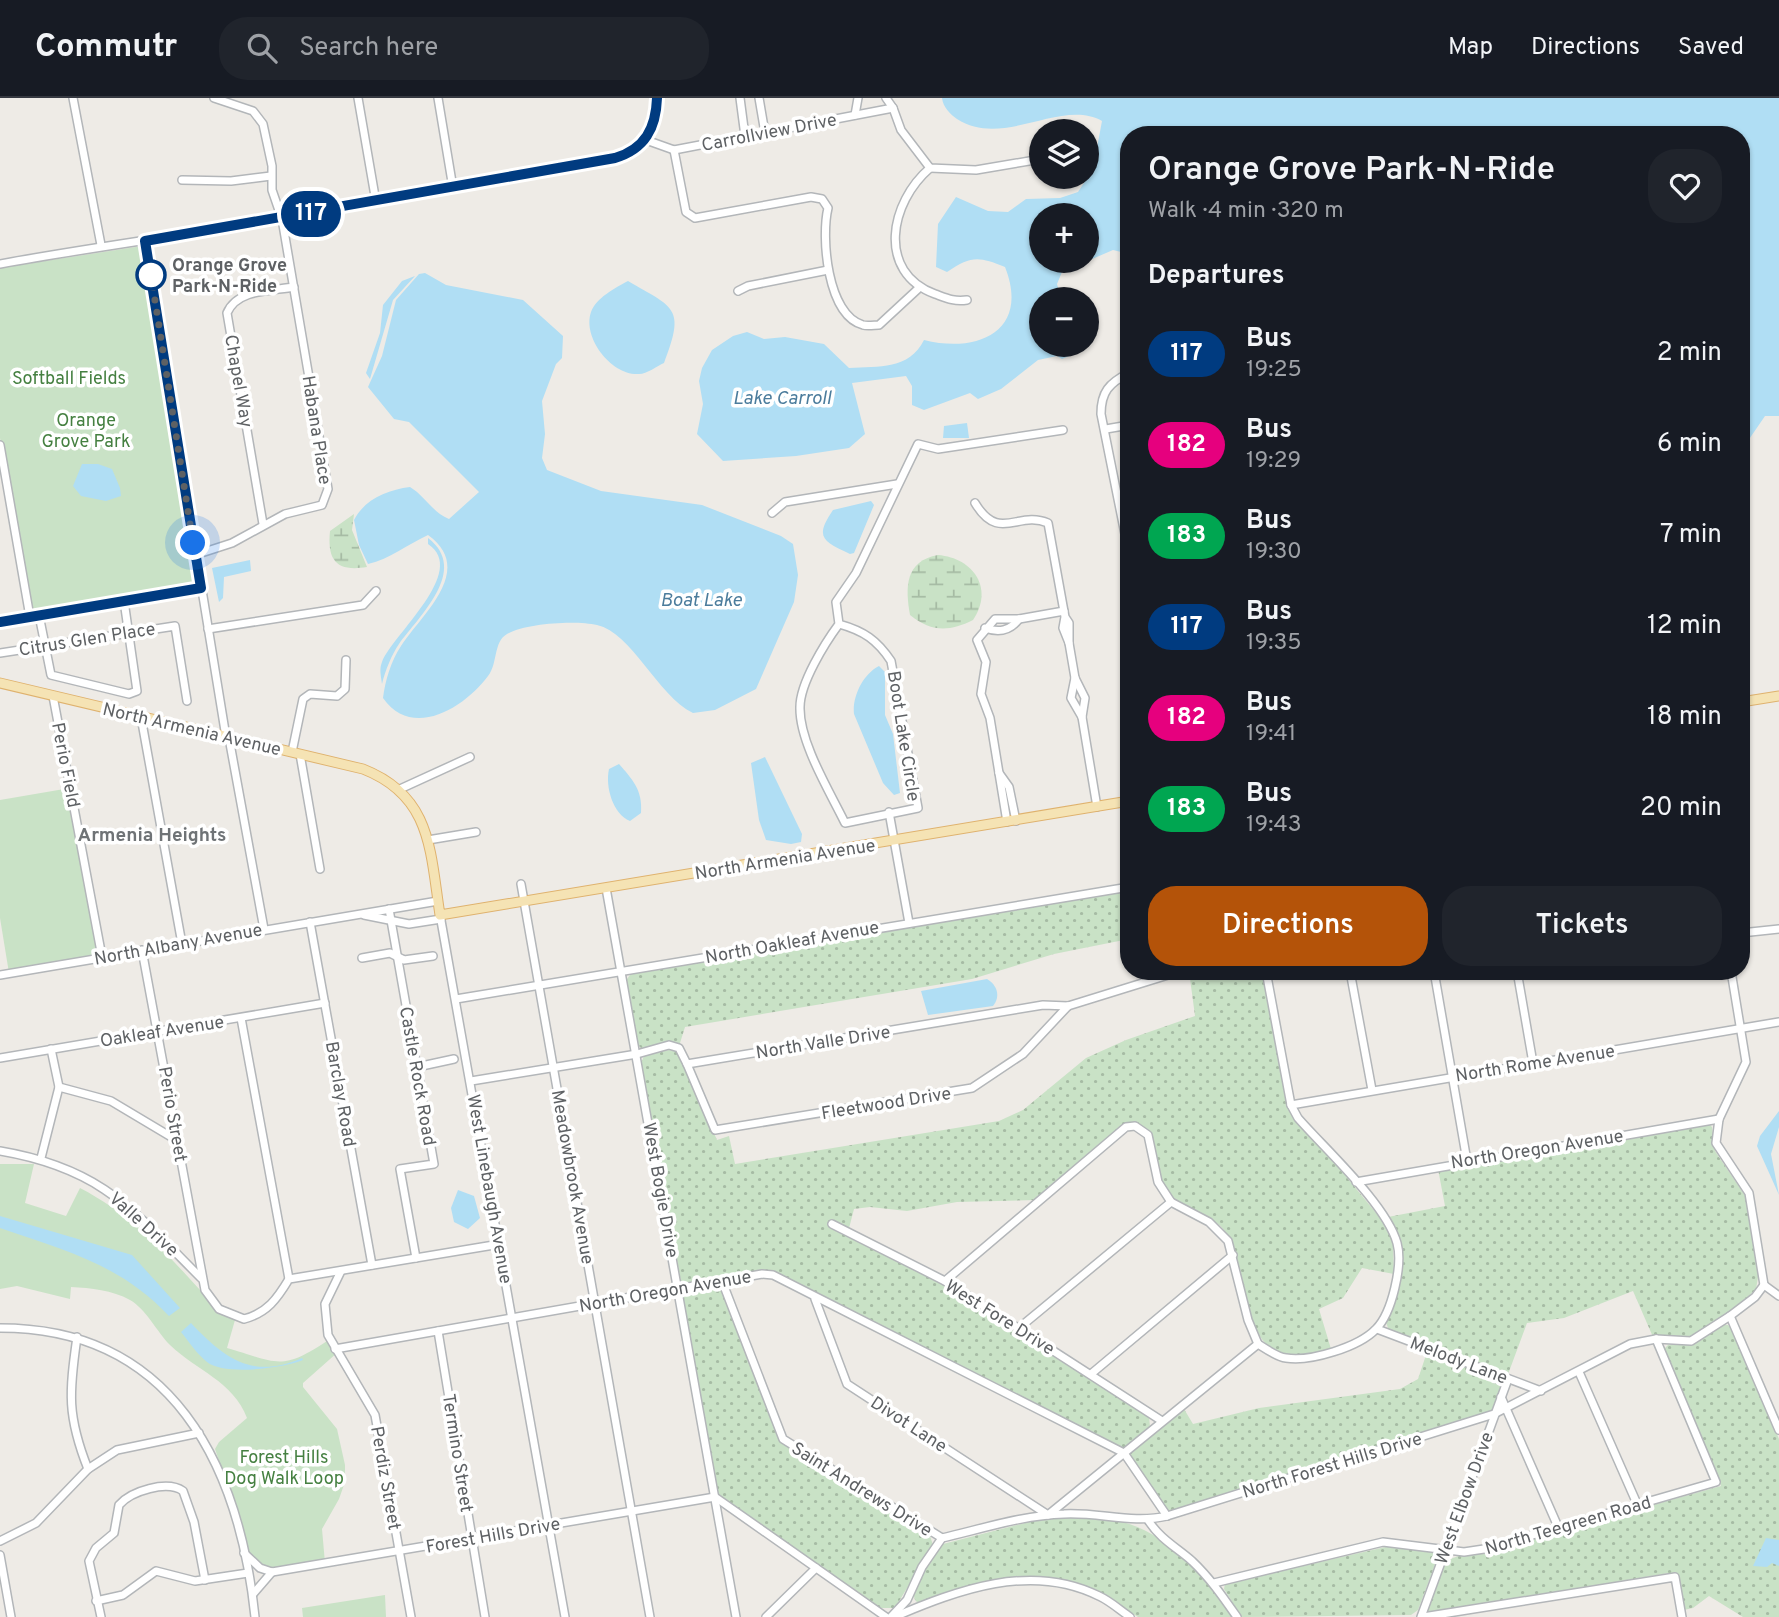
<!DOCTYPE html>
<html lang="en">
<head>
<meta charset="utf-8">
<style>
  body { margin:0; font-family:Overpass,sans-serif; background:#20242c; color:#f1f3f6; height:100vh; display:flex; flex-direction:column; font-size:26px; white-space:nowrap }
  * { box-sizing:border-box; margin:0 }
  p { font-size:23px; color:#9ea1a6 }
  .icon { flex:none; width:38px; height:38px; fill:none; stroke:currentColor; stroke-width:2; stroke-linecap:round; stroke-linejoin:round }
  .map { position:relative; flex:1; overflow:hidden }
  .drawer { position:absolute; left:1120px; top:28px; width:630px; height:854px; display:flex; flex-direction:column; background:#171b24; border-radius:28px; box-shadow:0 2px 5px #0004 }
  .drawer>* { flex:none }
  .badge { padding:0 14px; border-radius:23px; font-size:24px; line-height:46px }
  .fabs { position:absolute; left:1029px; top:21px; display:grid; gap:14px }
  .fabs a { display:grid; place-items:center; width:70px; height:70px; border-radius:50%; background:#171b24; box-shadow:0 2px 5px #0004; font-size:35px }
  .you { position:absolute; width:35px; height:35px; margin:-18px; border:5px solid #fff; border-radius:50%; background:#1a73e8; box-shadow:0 0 0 10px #1a73e833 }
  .map>.badge { position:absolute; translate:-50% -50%; box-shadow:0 0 0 4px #fff }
  h2 { padding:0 28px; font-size:26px; line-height:63px }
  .round { display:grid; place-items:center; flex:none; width:74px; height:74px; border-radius:28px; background:#20242c }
  .overview { display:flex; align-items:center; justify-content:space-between; height:119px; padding:0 28px }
  h1 { font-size:33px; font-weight:600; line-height:52px }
  .primary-button { display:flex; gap:14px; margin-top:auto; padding:14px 28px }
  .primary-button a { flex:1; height:80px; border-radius:28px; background:#b45309; color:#fff; font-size:28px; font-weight:600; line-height:80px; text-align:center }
  .primary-button a+a { background:#20242c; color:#f1f3f6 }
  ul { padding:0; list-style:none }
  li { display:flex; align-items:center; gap:21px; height:91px; padding:0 28px }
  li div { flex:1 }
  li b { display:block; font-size:26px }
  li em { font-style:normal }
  li .badge { min-width:77px; font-weight:700; text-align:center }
  header { display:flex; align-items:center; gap:42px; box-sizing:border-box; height:98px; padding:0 35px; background:#171b24; border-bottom:2px solid #363941 }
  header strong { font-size:33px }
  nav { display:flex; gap:38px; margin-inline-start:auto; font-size:24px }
  .search { width:490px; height:63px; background:#20242c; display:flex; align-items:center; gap:18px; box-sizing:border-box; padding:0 24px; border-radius:28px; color:#9ea1a6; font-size:26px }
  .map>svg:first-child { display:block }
  .grass { fill:url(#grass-dots) }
  .wetland { fill:url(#wetland-marsh) }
  .park { fill:#c9e2c6 }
  .water { fill:#b0def4; fill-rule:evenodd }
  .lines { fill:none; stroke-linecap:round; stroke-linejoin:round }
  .minor-casing { stroke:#b3b6b9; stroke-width:10 }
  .major-casing { stroke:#dfb26e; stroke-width:11 }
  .minor { stroke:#fff; stroke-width:7 }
  .major { stroke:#f5e3b4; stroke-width:9 }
  .line-casing { stroke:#fff; stroke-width:16 }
  .line { stroke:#003b80; stroke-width:10 }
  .walk { stroke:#5e6164; stroke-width:7; stroke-dasharray:0 12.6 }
  .stop-dot { fill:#fff; stroke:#003b80; stroke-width:3.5 }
  .labels { text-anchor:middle; stroke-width:7; stroke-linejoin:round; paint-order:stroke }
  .street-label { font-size:18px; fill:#5e6164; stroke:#fff }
  .stop-label { font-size:18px; font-weight:bold; fill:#5e6164; stroke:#fff; text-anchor:start }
  .park-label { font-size:18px; fill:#458041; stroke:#fff }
  .water-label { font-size:19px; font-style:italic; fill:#4b7c9c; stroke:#fff }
  .neighbourhood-label { font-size:19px; font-weight:bold; fill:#6f7376; stroke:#fff }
</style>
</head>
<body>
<header>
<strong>Commutr</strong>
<div class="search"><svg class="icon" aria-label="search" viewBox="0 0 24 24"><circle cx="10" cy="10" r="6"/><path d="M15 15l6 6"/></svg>Search here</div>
<nav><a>Map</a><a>Directions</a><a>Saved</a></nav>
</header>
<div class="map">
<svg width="1779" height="1519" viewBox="0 0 1779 1519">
  <defs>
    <pattern id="grass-dots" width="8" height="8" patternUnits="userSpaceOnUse" patternTransform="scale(1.75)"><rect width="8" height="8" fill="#c9e2c6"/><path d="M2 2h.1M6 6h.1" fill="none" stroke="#a6bba4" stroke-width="1.8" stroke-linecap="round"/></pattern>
    <pattern id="wetland-marsh" width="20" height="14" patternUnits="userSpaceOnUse" patternTransform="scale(1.75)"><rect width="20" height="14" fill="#c9e2c6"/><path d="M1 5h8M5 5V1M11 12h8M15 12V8" fill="none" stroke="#a6bba4"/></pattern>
  </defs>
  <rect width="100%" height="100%" fill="#eeebe6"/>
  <g class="grass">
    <path d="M1129,792V841L1054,856L972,881L685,929L680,945L643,952L638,947L625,884L632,874Z"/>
    <path d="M1189,873H1262L1288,1008L1386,1127L1393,1145L1394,1176L1362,1170L1343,1200L1319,1211L1331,1251C1236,1285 1255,1188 1227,1136C1213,1113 1177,1113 1164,1089C1152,1068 1162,1026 1129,1026L1037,1102L957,1104L907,1113L870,1109L854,1111L847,1138L958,1194L1149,1318L1150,1329L1126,1349L1117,1350L771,1173L685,1188L681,1184L641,965L644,958L669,952L678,954L717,1042L729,1038L735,1066L999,1023L1023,1012L1086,960L1126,942L1195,918Z"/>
    <path d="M1709,1026L1712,1029L1715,1053L1746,1099L1760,1168L1756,1191L1735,1211L1689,1240L1653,1239L1633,1193L1564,1220L1527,1225L1507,1279L1389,1233L1386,1224L1400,1162L1388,1119L1445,1108L1438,1071Z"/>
    <path d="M717,1188L722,1191L787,1347L930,1438L933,1447L895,1510H878L718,1398L683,1201L687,1193Z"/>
    <path d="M1724,1227H1728L1734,1234L1779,1341V1519H1743L1709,1498L1693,1510L1684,1512L1678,1479L1669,1475L1433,1515L1426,1512C1442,1469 1433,1459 1483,1454L1721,1388L1663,1252L1668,1247L1698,1243Z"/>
    <path d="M1427,1254L1497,1281L1502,1289L1491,1314L1168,1416L1131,1364V1352L1184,1311L1193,1326L1259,1310L1400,1291L1418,1281Z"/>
    <path d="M1064,1419C1080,1420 1097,1420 1113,1422C1167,1431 1203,1479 1235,1519H1138L1103,1496L1060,1483L1001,1482L918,1505L915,1502L913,1495L923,1474L943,1446L1037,1422Z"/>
    <path d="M1394,1447L1439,1456L1418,1512L1411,1517L1242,1519L1224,1491L1225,1486Z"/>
  </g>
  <g class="wetland">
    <path d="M354,416L352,432L367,469C337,474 327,463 330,433Z"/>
    <path d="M938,457C974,460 994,491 973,522C949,534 931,534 910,517C905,489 905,463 938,457Z"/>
  </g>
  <g class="park">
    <path d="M142,148L197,487L31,515L0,340V170Z"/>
    <path d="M70,690L102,859L9,875L0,820V702Z"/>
    <path d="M0,1066H34L25,1105L66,1118L80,1090C143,1123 177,1168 224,1218L235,1222L227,1250C279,1265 281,1274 330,1241L338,1254L303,1285V1289L337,1331L345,1367V1384L339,1401L322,1431L325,1465L272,1474L250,1455L215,1351L219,1344L247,1320C233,1283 197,1273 170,1247C157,1234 146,1211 130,1202C112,1192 91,1190 71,1189L70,1201L17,1188L0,1191Z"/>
    <path d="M385,1497L386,1519H303L302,1510Z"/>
  </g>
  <g class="water">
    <path d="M942,0H1779V318H1765L1741,353V37H1129V156L1113,152L1062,174L1057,186L1061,201H1041V247H1079L1074,256L1062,261L1057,258L1038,262L1001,291L978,301L970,295L924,312L912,307V288L906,278L852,285L865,336L849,350L796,358L723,363L697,336L703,306L699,283L702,270L712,252L733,238L747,234L764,241L785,239L824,246L849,270C879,268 909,272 924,242C979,256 1030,232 1005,169C978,158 971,158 947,174L936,169L938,126L956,99L988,113L1008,114L1026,101L1060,100L1078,94L1093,71L1102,23C1061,0 1003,51 957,21C950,16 943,9 942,0ZM1041,117H1087V163H1041Z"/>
    <path d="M425,175L446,187L523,202L563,238L562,260L556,266L542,303L545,336L542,360L547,372L601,393L702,407L781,438L793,446L798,477L794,504L756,591L715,612L693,615C657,597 632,535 597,527C576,522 526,525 507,536C493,544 498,566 488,578C466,608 413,643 383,600C385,583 391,563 401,548C420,518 477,472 428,437C408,446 390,461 368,466L359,447L354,422C365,401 387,392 410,389C425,398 432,414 449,421L479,394L409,324L394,321L368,289L382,258L396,202L419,176Z"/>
    <path d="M415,178L393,202L370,281L366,275L380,235L383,207L402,183Z"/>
    <path d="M628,183C674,210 686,209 664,265C657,268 647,276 639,276C612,278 582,240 591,214C596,200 615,190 628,183Z"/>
    <path d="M967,325L969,340H943L944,328Z"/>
    <path d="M82,366H98L112,371L120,390L121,398L106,403L81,398L73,388Z"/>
    <path d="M871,403L874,407L854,455L850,456C823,443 814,440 833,412Z"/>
    <path d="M428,440C470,472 419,518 399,546C392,556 385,573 382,586C381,578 379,571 382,564C393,536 469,473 428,446Z"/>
    <path d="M250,462L251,473L224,479L223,500L219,504L212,470Z"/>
    <path d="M879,568L885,574V617L893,636L900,695L894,697L883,685L854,616C852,599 863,576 879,568Z"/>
    <path d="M765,659L802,736L801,744L791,746L766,742L759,722L751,665Z"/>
    <path d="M619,666C632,681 643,692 641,715L630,723C613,716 605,689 609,671Z"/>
    <path d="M987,881C997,887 1001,898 993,908L928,917L921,893Z"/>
    <path d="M1779,1013V1029L1771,1056L1779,1097L1757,1048L1760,1038Z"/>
    <path d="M458,1092L474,1098L480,1120L468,1131L454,1124L451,1110Z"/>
    <path d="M0,1118L132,1157L180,1210L169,1218C120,1166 66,1153 0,1130Z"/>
    <path d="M191,1225C224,1260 252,1282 302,1260L303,1262C284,1270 224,1278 207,1264C197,1256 189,1244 181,1234Z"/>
    <path d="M1766,1440L1779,1442V1468L1772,1465L1767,1469L1753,1468Z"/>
  </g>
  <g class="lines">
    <g class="minor-casing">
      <g id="minor">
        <path d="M73,0L101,147"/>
        <path d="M358,0L376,104"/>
        <path d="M438,0L453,90"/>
        <path d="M740,0L745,38"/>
        <path d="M759,0L765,35"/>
        <path d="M886,0L893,10L901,32L930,70L976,72L1041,61"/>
        <path d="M855,17L858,0"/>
        <path d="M646,42L674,52L893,10"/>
        <path d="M674,52L686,114L695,120L811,99L822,101L828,110C821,139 827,217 863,227C867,228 875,227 879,227L919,190"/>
        <path d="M930,70C890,104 876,174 935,196C946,200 954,204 967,202"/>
        <path d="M182,82L231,83L271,78"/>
        <path d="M145,143L226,639"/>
        <path d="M0,166C93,149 186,137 279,121C391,103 503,81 615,60C645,51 656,30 657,0"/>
        <path d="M738,193L748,188L828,172"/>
        <path d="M1129,275C1109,285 1101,294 1101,316L1129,456"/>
        <path d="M1106,331L1129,327"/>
        <path d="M0,347L30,519"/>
        <path d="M975,405C999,445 1018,412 1048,425L1065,519L1069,525V545L1063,530L1065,519"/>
        <path d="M772,415L785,404L897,386"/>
        <path d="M263,426L227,215C237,191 271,193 294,189"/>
        <path d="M195,457L232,445L285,416L322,407L328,391L282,121L272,92V68L263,26L253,13L214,0"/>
        <path d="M39,517L51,577L129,596L137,593L124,503"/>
        <path d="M0,524L201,490"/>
        <path d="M839,526C864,533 877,542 891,563L918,710L845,725C830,694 799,644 800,609C800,585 825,545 839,526L836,504L856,475L918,346L938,351L1063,332"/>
        <path d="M985,530C999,535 1010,533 1019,521"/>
        <path d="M208,531L363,507L376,493"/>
        <path d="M1069,545L1075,580L1085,600L1082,619"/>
        <path d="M0,555L175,528L187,603"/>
        <path d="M1075,580L1071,600L1082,619L1097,709"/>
        <path d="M53,598L102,859"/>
        <path d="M141,619L182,846"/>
        <path d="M229,640L264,831"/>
        <path d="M292,654L303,601L310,596L337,598L345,591L346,562"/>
        <path d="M300,656L320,771"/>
        <path d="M999,675L1009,689L1016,723"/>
        <path d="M400,691L470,659"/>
        <path d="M889,714L909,825"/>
        <path d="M1007,724L990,620L981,596L986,564L977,542L995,521H1019L1064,513"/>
        <path d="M428,742L476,734"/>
        <path d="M521,786L650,1519"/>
        <path d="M606,790L736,1519"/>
        <path d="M389,811L434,1066L400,1071L416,1160"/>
        <path d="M364,817L409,826L441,821"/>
        <path d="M440,817L565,1519"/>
        <path d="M310,824L372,1167"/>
        <path d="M1741,835L1779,831"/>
        <path d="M142,852L205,1192L219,1211L244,1221C267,1215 277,1201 289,1181L500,1146"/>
        <path d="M362,860L390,855L404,862L433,858"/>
        <path d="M1350,873L1372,992"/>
        <path d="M1434,873L1467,1063"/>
        <path d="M1517,873L1533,965"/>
        <path d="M1731,873L1746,964L1719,1021L1716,1045L1749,1095L1764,1187"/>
        <path d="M0,877L438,803"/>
        <path d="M456,901L1129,789"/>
        <path d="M241,920L289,1181"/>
        <path d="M0,960L325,905"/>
        <path d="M687,966L715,1032L972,990L1023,956L1068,908"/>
        <path d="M417,969L454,961"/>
        <path d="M471,983L637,956L669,947L679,950L687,966L1043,907L1068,908L1181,873"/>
        <path d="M59,989L111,1003L178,1043"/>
        <path d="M1291,1007L1779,924"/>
        <path d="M0,1053C101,1070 133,1112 201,1180"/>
        <path d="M41,1060L59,989L51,951"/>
        <path d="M1356,1084L1719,1021"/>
        <path d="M832,1126L945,1183L1162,1323"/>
        <path d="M341,1173L325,1206L328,1237L375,1317L411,1519"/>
        <path d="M722,1183L783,1341L942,1440"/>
        <path d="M945,1183L1126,1029L1135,1028L1148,1037L1158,1084L1171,1104L1209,1124L1228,1143L1248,1222L1258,1246"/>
        <path d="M1764,1187L1779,1198"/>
        <path d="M815,1201L847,1286L1048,1417L1258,1246"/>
        <path d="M1730,1218L1779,1332"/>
        <path d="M0,1230C172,1230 239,1366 255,1519"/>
        <path d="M1019,1230L1171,1104"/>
        <path d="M1377,1231L1541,1293"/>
        <path d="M438,1233L485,1519"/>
        <path d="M77,1239C69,1295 67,1318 88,1371"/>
        <path d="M1258,1246C1266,1251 1277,1259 1286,1260C1310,1264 1359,1249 1376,1231C1392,1215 1403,1167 1397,1145C1386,1106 1325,1051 1298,1020L1291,1007L1266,873"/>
        <path d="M335,1251L762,1176L773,1177L1124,1355L1167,1418"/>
        <path d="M1579,1274L1638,1408"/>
        <path d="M1091,1276L1233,1157"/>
        <path d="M1501,1299L1559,1431"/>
        <path d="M1148,1422C1160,1441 1176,1449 1192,1463C1210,1480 1223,1499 1237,1519"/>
        <path d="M0,1443L36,1425L88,1371L117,1352L199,1335"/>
        <path d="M244,1455L260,1470L272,1474L715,1399L886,1519"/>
        <path d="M0,1457L11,1519"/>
        <path d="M1214,1485L1383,1444L1464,1454L1484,1451L1716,1384L1656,1241"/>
        <path d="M253,1496L272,1474"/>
        <path d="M96,1503L123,1497L156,1473L195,1483L248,1475"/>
        <path d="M101,1519L89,1463L96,1450L114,1435L119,1407C131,1393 167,1382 183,1393L194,1424L205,1482"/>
        <path d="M766,1519L816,1470"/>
        <path d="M891,1519L907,1502L922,1469L942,1440C981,1431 1024,1417 1064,1416C1099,1414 1132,1426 1167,1418L1494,1316L1630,1246L1656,1241L1691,1243L1730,1218L1755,1199L1764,1187"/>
        <path d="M894,1519C958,1492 1031,1464 1099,1498C1110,1503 1120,1512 1130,1519"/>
        <path d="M1421,1519L1508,1281"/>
        <path d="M1423,1519L1675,1479L1682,1519"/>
      </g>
    </g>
    <g class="major-casing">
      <g id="major">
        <path d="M0,585L363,671C432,698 430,753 440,817L1129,703"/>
        <path d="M1741,604L1779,598"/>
      </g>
    </g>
    <use href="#minor" class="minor"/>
    <use href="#major" class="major"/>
  </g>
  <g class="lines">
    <g class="line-casing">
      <path id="line" d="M0,524L201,490L145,143L615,60C645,51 656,30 657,0"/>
    </g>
    <use href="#line" class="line"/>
    <path class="walk" d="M151,177L193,445"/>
  </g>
  <circle class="stop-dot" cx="151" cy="177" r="14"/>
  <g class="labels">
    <g class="street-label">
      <text transform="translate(769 34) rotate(-11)" y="6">Carrollview Drive</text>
      <text transform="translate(239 283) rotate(80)" y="6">Chapel Way</text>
      <text transform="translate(317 332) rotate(81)" y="6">Habana Place</text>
      <text transform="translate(87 541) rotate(-9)" y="6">Citrus Glen Place</text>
      <text transform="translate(192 631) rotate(13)" y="6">North Armenia Avenue</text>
      <text transform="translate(904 638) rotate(81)" y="6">Boot Lake Circle</text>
      <text transform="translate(66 667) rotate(79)" y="6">Perio Field</text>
      <text transform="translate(785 761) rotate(-9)" y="6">North Armenia Avenue</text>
      <text transform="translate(792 844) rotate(-10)" y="6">North Oakleaf Avenue</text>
      <text transform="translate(178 846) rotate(-10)" y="6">North Albany Avenue</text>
      <text transform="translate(162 933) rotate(-9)" y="6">Oakleaf Avenue</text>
      <text transform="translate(823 944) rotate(-9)" y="6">North Valle Drive</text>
      <text transform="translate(1535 965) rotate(-9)" y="6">North Rome Avenue</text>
      <text transform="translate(418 978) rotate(80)" y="6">Castle Rock Road</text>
      <text transform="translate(341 996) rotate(80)" y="6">Barclay Road</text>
      <text transform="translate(886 1005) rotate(-9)" y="6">Fleetwood Drive</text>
      <text transform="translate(173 1016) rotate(80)" y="6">Perio Street</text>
      <text transform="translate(1537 1051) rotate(-9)" y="6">North Oregon Avenue</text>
      <text transform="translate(573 1079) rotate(80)" y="6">Meadowbrook Avenue</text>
      <text transform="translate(490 1091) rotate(80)" y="6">West Linebaugh Avenue</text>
      <text transform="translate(661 1092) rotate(80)" y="6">West Bogie Drive</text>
      <text transform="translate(144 1126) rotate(42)" y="6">Valle Drive</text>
      <text transform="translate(665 1193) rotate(-10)" y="6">North Oregon Avenue</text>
      <text transform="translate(1000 1219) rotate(32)" y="6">West Fore Drive</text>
      <text transform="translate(1459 1262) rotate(21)" y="6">Melody Lane</text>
      <text transform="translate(909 1326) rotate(33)" y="6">Divot Lane</text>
      <text transform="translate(458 1355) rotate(81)" y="6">Termino Street</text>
      <text transform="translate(1332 1367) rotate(-17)" y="6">North Forest Hills Drive</text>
      <text transform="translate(386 1380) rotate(80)" y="6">Perdiz Street</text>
      <text transform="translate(862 1391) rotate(32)" y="6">Saint Andrews Drive</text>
      <text transform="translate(1464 1400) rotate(-70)" y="6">West Elbow Drive</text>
      <text transform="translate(1568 1427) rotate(-16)" y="6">North Teegreen Road</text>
      <text transform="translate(493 1437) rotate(-10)" y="6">Forest Hills Drive</text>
    </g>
    <g class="stop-label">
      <text x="172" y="173">Orange Grove<tspan x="172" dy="21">Park-N-Ride</tspan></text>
    </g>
    <g class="park-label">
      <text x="69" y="286">Softball Fields</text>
      <text x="86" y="328">Orange<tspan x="86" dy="21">Grove Park</tspan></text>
      <text x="284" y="1365">Forest Hills<tspan x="284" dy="21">Dog Walk Loop</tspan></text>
    </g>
    <g class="water-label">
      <text x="782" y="306">Lake Carroll</text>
      <text x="701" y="508">Boat Lake</text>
    </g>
    <g class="neighbourhood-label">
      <text x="152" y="743">Armenia Heights</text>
    </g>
  </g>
</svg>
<div class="fabs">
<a><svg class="icon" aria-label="layers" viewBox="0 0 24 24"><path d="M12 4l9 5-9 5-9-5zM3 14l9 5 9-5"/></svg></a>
<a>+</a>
<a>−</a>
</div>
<div class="you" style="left:193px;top:445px"></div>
<b class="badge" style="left:311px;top:116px;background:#003b80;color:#fff">117</b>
<section class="drawer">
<div class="overview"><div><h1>Orange Grove Park-N-Ride</h1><p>Walk · 4 min · 320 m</p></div><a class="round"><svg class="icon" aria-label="heart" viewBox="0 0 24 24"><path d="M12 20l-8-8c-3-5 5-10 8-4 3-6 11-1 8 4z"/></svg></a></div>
<h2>Departures</h2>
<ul>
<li><span class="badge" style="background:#003b80;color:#fff">117</span><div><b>Bus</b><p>19:25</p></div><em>2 min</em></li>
<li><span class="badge" style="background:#e6007e;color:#fff">182</span><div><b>Bus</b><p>19:29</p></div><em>6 min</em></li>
<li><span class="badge" style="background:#00a651;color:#fff">183</span><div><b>Bus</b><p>19:30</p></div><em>7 min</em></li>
<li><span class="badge" style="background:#003b80;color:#fff">117</span><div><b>Bus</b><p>19:35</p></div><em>12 min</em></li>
<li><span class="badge" style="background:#e6007e;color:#fff">182</span><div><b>Bus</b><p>19:41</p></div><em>18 min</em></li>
<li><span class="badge" style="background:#00a651;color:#fff">183</span><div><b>Bus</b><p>19:43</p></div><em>20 min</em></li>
</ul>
<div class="primary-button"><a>Directions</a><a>Tickets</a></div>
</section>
</div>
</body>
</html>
